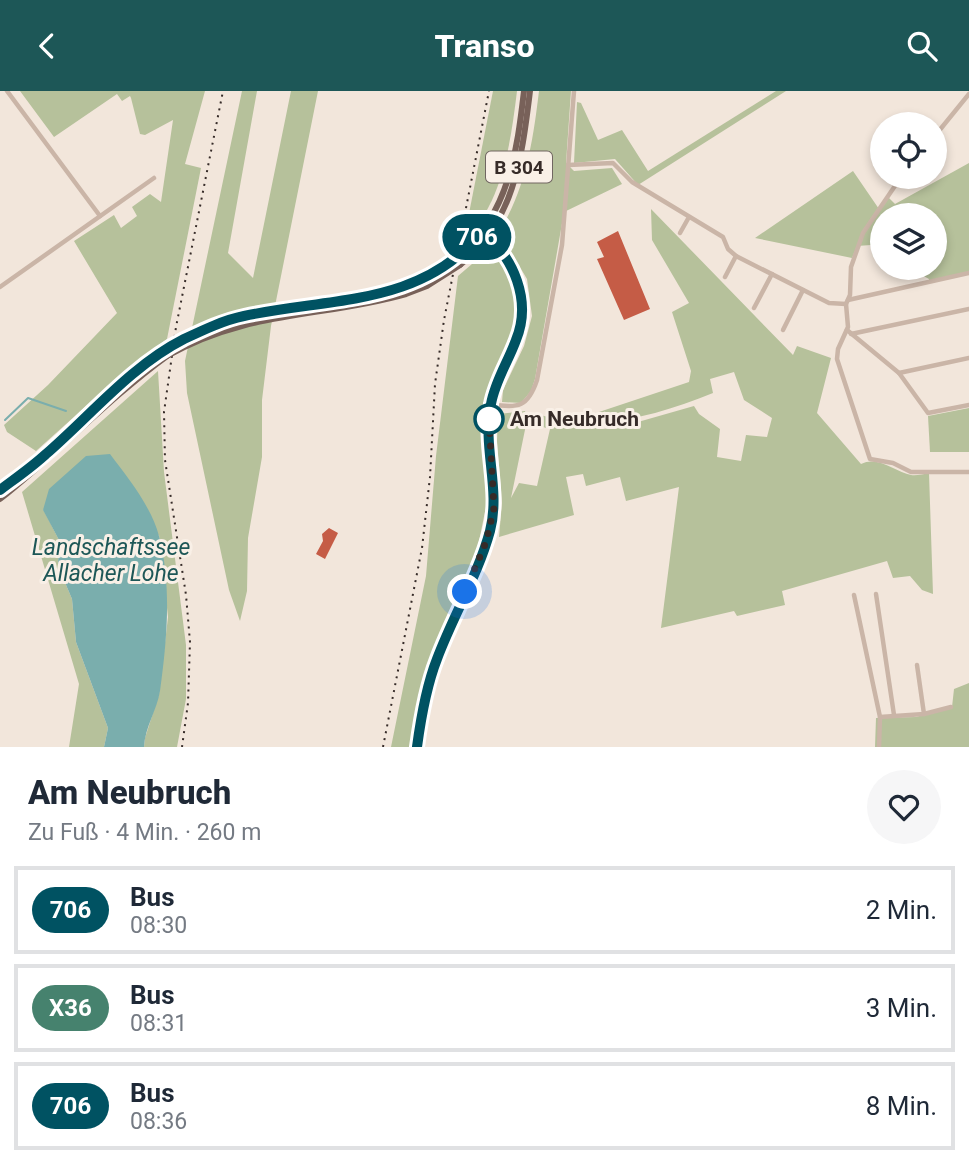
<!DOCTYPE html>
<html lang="de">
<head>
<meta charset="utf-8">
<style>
  body { margin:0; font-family:Roboto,sans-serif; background:#f6f6f7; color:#1f2937; height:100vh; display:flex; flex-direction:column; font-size:26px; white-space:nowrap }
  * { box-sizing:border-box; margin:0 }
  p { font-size:23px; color:#747a83 }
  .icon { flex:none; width:38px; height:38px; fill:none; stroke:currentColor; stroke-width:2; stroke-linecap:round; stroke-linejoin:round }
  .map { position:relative; height:656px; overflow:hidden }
  .sheet { display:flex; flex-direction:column; background:#fff; flex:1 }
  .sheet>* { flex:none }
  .badge { padding:0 14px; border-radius:23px; font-size:24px; line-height:46px }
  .controls { position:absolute; left:870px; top:21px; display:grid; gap:14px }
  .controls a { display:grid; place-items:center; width:77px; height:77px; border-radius:50%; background:#fff; box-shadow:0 4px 10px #0003; font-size:35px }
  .you { position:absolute; width:35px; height:35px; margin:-18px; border:5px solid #fff; border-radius:50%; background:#1a73e8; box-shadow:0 0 0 10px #1a73e833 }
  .map>.badge { position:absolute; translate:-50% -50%; box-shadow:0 0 0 4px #fff }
  .round { display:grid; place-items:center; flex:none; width:74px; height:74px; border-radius:37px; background:#f6f6f7 }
  .overview { display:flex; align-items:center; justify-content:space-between; height:119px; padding:0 28px }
  h1 { font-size:33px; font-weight:800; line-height:52px }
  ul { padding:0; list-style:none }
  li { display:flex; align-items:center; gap:21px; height:88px; margin:0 14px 10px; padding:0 14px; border:4px solid #e0e1e3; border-radius:0px }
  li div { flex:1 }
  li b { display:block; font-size:26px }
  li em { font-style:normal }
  li .badge { min-width:77px; font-weight:700; text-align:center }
  header { display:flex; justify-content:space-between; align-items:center; height:91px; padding:0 28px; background:#1d5757; color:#fff; font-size:32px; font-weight:800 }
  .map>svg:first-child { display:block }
  .green { fill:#b6c19b }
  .water { fill:#7aaead }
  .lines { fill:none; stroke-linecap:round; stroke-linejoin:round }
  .stream { stroke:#7aaead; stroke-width:2 }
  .building { fill:#c55c46 }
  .minor { stroke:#cab5a7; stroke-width:4.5 }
  .major { stroke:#786159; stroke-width:6 }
  .rail { stroke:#362b28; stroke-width:2; stroke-dasharray:2 5; stroke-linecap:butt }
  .major-bridge { stroke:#786159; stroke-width:6 }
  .line-casing { stroke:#fff; stroke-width:16 }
  .line { stroke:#005262; stroke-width:10 }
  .walk { stroke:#362b28; stroke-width:7; stroke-dasharray:0 12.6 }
  .stop-dot { fill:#fff; stroke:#005262; stroke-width:3.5 }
  .labels { text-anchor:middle; stroke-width:6; stroke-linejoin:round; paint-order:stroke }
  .shield { fill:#f9f0e7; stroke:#706661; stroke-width:2 }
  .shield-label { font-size:19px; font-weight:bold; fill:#362b28 }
  .stop-label { font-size:21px; font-weight:bold; fill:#362b28; stroke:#f9f0e7; text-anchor:start }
  .water-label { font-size:23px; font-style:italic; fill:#1d5757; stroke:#f9f0e7 }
</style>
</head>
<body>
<header><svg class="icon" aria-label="back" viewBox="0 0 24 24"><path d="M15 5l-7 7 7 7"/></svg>Transo<svg class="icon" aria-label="search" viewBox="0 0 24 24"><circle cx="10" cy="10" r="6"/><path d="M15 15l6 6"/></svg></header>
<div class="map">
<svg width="969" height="656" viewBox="0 0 969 656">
  <rect width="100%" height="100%" fill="#f2e6db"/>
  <g class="green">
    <path d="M20,0H205L185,73L201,77L167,248L133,273L36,360L7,341L4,334L48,294L117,222L74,150L114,124L121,137L137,125L132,116L150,103L161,111L173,29L145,44L140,43L131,7L130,5L122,10L117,3L54,46Z"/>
    <path d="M242,0H257L228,162L253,187L291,0H318L271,235L262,309V366L248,447L247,500L240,530L229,499L187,302L185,270Z"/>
    <path d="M493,0H517C510,56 503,109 463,153Z"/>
    <path d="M539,0H571L566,72L574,80L612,77L622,93L564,121L535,288L531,300L521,312L502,311L503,299L524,255L532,225L527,188L499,141C526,97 533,50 539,0Z"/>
    <path d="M776,0H786L638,94L615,68L574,72L577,11L581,12L598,49L622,39L648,80Z"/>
    <path d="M969,72V181L929,191V188L909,177H934V124H882V167L873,166L871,154L857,155L852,167L755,147L853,80L879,118L887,105L895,113Z"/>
    <path d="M651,118L793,264L797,255L831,267L817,322L861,373C878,364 896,381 911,384C916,385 924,383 929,382L933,503L922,499L910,485L893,487L887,470L782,500L785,514L737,525L734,520L661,537L679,396L626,410L620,386L586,395L583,383L566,386L574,424L499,446L502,412L497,350L498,323L525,320L527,329L511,407L519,392L537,395L550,338L532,333L535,323L603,338L624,335L694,315L699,323L720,338L717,366L741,370L746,344L767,346L772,327L744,309L734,281L710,288L713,302C676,317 635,330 595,332L596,322L689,291L691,280L672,221L689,212L652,149Z"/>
    <path d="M494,159L515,195L518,232L514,246L485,307L483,347L488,406L478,455L430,581L410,656H391L426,485L436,365L458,185L486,161L490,163Z"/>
    <path d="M158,280L164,381L186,554V608L177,656H144L145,647L159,603L168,526L159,444L43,418L59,449L58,475L72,508L76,551L108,637L104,656H69L79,593L22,401Z"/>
    <path d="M969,317V361H930L928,325Z"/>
    <path d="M969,592V656H875L876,627L916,626L952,616L954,598Z"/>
  </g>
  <path class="water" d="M110,363C128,387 151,415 159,445C172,495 167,549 160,600C157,619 145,636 144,656H104L108,637L76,551L72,508L58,475L59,449L43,419L49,398L86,365Z"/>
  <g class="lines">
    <path class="stream" d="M5,329L28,307L66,320"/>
  </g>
  <g class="building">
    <path d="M618,140L650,218L624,229L597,168L604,166L597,151Z"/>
    <path d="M329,437L338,442L325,468L316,463L323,450L322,443Z"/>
  </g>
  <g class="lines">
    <g class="minor">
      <path d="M7,0L100,125"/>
      <path d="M934,46L969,3"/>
      <path d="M568,74L613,72L632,91L723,146L728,158L736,165L829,212L846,213"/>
      <path d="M901,86L863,142L851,176L850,204L846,213L848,236L838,258L837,268L870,368L893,372L911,381H969"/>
      <path d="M680,142L689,126"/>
      <path d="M725,186L736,165"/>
      <path d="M0,196L154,87"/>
      <path d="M848,209L969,182"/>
      <path d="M754,217L772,183"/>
      <path d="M783,239L803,199"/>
      <path d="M847,239L899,282L928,322L969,314"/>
      <path d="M851,243L969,218"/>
      <path d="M899,282L969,267"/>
      <path d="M491,313C518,318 528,316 537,289L562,154L574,0"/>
      <path d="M876,503L894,624"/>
      <path d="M854,504L880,626L879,656"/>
      <path d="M917,574L924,623"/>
      <path d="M880,626L924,623L951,616"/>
      <path d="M417,656C421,626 426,596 437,568C453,525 478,484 490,440C501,398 482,356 491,313C495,290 508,271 516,249C532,210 514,166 482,140"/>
    </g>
    <g class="major">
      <path d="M461,163C509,121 517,60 524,0"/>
      <path d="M460,174C515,131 522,64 530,0"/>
      <path d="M0,399C59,355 108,300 167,257"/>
      <path d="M0,408C57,363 108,308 167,265"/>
    </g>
    <g class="rail">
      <path d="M182,656L188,612L190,551L186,504L165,369L164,321L176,236L223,0"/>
      <path d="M383,656L422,457L430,386L435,293L444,229L489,0"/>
    </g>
    <g class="major-bridge">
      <path d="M167,257C191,245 215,232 241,225C319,205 395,217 461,163"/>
      <path d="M167,265C248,219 321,227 406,203L427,195L460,174"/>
    </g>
  </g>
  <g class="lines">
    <g class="line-casing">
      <path id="line" d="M0,399C16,387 32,376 46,363C91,324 131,275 184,248C203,239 224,229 244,225C331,206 420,216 482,141C514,166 532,210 516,249C508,271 495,290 491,313C482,356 501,398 490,440C478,484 453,525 437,568C426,596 421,626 417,656"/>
    </g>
    <use href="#line" class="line"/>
    <path class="walk" d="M465,501L486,451L494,417L489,328"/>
  </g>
  <circle class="stop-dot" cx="489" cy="328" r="14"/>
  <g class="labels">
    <rect class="shield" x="486" y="60.5" width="66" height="31" rx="5"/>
    <g class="shield-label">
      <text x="519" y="83">B 304</text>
    </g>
    <g class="stop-label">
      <text x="510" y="335">Am Neubruch</text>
    </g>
    <g class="water-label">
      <text x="111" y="464">Landschaftssee<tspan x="111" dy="26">Allacher Lohe</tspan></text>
    </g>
  </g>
</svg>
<div class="controls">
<a><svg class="icon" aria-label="locate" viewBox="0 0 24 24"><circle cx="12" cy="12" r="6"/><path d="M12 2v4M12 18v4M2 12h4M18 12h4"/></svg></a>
<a><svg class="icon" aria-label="layers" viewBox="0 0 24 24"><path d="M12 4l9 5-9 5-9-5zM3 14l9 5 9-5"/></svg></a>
</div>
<div class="you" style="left:465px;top:501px"></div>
<b class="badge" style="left:477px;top:146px;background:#005262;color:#fff">706</b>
</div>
<section class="sheet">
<div class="overview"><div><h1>Am Neubruch</h1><p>Zu Fuß · 4 Min. · 260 m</p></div><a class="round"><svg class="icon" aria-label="heart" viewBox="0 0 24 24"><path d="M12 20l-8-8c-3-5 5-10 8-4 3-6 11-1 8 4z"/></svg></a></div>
<ul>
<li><span class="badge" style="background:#005262;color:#fff">706</span><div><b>Bus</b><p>08:30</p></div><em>2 Min.</em></li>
<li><span class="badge" style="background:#46826e;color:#fff">X36</span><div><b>Bus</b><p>08:31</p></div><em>3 Min.</em></li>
<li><span class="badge" style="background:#005262;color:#fff">706</span><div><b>Bus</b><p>08:36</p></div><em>8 Min.</em></li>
</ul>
</section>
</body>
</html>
